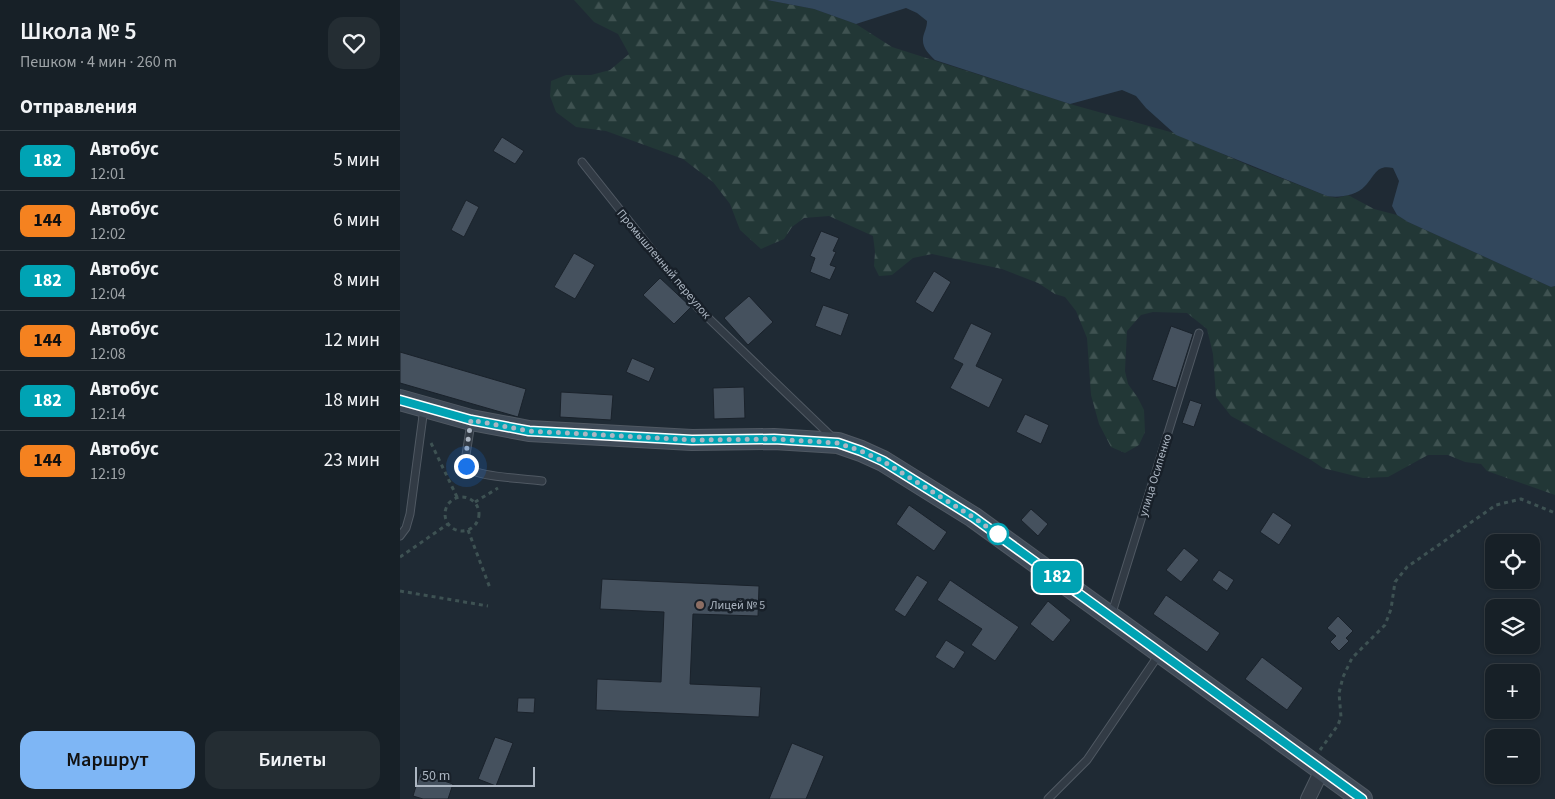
<!DOCTYPE html>
<html lang="ru">
<head>
<meta charset="utf-8">
<style>
  body { margin:0; font-family:"Source Sans 3",sans-serif; background:#242d33; color:#f1f3f6; height:100vh; display:flex; flex-direction:column; font-size:19px; white-space:nowrap }
  * { box-sizing:border-box; margin:0 }
  p { font-size:16px; color:#9ea3a7 }
  .icon { flex:none; width:28px; height:28px; fill:none; stroke:currentColor; stroke-width:2; stroke-linecap:round; stroke-linejoin:round }
  .map { position:relative; flex:1; overflow:hidden }
  .drawer { display:flex; flex-direction:column; background:#172027; width:400px }
  .drawer>* { flex:none }
  .badge { padding:0 10px; border-radius:8px; font-size:18px; line-height:32px }
  .buttons { position:absolute; left:1085px; top:534px; display:grid; gap:10px }
  .buttons a { display:grid; place-items:center; width:55px; height:55px; border-radius:10px; background:#172027; box-shadow:0 1px 4px #0004,0 0 0 1px #363e44; font-size:25px }
  .scale { position:absolute; left:15px; bottom:12px; width:120px; box-sizing:border-box; padding-left:5px; border:2px solid #acb6c2; border-top:0; font-size:14px; line-height:18px; white-space:nowrap; color:#acb6c2; -webkit-text-stroke:4px #182029; paint-order:stroke }
  .you { position:absolute; width:25px; height:25px; margin:-12px; border:4px solid #fff; border-radius:50%; background:#1a73e8; box-shadow:0 0 0 8px #1a73e833 }
  .map>.badge { position:absolute; translate:-50% -50%; box-shadow:0 0 0 2px #fff }
  h2 { padding:0 20px; font-size:19px; line-height:45px }
  .round { display:grid; place-items:center; flex:none; width:52px; height:52px; border-radius:15px; background:#242d33 }
  .overview { display:flex; align-items:center; justify-content:space-between; height:85px; padding:0 20px }
  h1 { font-size:24px; font-weight:600; line-height:38px }
  .cta { display:flex; gap:10px; margin-top:auto; padding:10px 20px }
  .cta a { flex:1; height:58px; border-radius:15px; background:#7eb6f5; color:#111; font-size:20px; font-weight:600; line-height:58px; text-align:center }
  .cta a+a { background:#242d33; color:#f1f3f6 }
  ul { padding:0; list-style:none }
  li { display:flex; align-items:center; gap:15px; height:60px; padding:0 20px; border-top:1px solid #363e44 }
  li div { flex:1 }
  li b { display:block; font-size:19px }
  li em { font-style:normal }
  li .badge { min-width:55px; font-weight:700; text-align:center }
  main { display:flex; flex:1; min-height:0 }
  .map>svg:first-child { display:block }
  .forest { fill:url(#forest-firs) }
  .water { fill:#32475c }
  .building { fill:#45515e; stroke:#1a222b }
  .lines { fill:none; stroke-linecap:round; stroke-linejoin:round }
  .service-casing { stroke:#505963; stroke-width:9 }
  .minor-casing { stroke:#505963; stroke-width:16 }
  .secondary-casing { stroke:#505963; stroke-width:22 }
  .path { stroke:#3e5253; stroke-width:3; stroke-dasharray:4 4; stroke-linecap:butt }
  .service { stroke:#323b45; stroke-width:7 }
  .minor { stroke:#323b45; stroke-width:14 }
  .secondary { stroke:#404b58; stroke-width:20 }
  .line-casing { stroke:#fff; stroke-width:11 }
  .line { stroke:#00a3b4; stroke-width:8 }
  .walk { stroke:#acb6c2; stroke-width:5; stroke-dasharray:0 9 }
  .stop-dot { fill:#fff; stroke:#00a3b4; stroke-width:2.5 }
  .education-dot { fill:#8d6e63; stroke:#182029; stroke-width:2 }
  .labels { text-anchor:middle; stroke-width:5; stroke-linejoin:round; paint-order:stroke }
  .street-label { font-size:12px; fill:#acb6c2; stroke:#182029 }
  .poi-label { font-size:12px; fill:#acb6c2; stroke:#182029; text-anchor:start }
</style>
</head>
<body>
<main>
<section class="drawer">
<div class="overview"><div><h1>Школа № 5</h1><p>Пешком · 4 мин · 260 m</p></div><a class="round"><svg class="icon" aria-label="heart" viewBox="0 0 24 24"><path d="M12 20l-8-8c-3-5 5-10 8-4 3-6 11-1 8 4z"/></svg></a></div>
<h2>Отправления</h2>
<ul>
<li><span class="badge" style="background:#00a3b4;color:#fff">182</span><div><b>Автобус</b><p>12:01</p></div><em>5 мин</em></li>
<li><span class="badge" style="background:#f58220;color:#111">144</span><div><b>Автобус</b><p>12:02</p></div><em>6 мин</em></li>
<li><span class="badge" style="background:#00a3b4;color:#fff">182</span><div><b>Автобус</b><p>12:04</p></div><em>8 мин</em></li>
<li><span class="badge" style="background:#f58220;color:#111">144</span><div><b>Автобус</b><p>12:08</p></div><em>12 мин</em></li>
<li><span class="badge" style="background:#00a3b4;color:#fff">182</span><div><b>Автобус</b><p>12:14</p></div><em>18 мин</em></li>
<li><span class="badge" style="background:#f58220;color:#111">144</span><div><b>Автобус</b><p>12:19</p></div><em>23 мин</em></li>
</ul>
<div class="cta"><a>Маршрут</a><a>Билеты</a></div>
</section>
<div class="map">
<svg width="1155" height="799" viewBox="0 0 1155 799">
  <defs>
    <pattern id="forest-firs" width="22" height="20" patternUnits="userSpaceOnUse" patternTransform="scale(1.25)"><rect width="22" height="20" fill="#223736"/><path d="M5 1l3.5 6h-7zM16 11l3.5 6h-7z" fill="#3f5251"/></pattern>
  </defs>
  <rect width="100%" height="100%" fill="#1f2a34"/>
  <path class="forest" d="M174,0H367L414,9L456,24L492,47L670,104L774,133L855,168L927,196L937,198L948,195L974,209L997,215L1008,222L1151,287L1155,286V495L1087,471L1081,464L1065,462L1048,455H1028L988,477L963,478L923,468L911,460L831,416L816,397L813,354L807,329L787,313L753,312L741,315L727,331L725,371L728,384L738,398L744,410L745,432L739,445L725,453L711,447L699,424L691,395L687,338L676,311L665,297L655,294L638,283L602,269L532,254L513,258L492,275L479,276L474,266L475,252L473,236L429,216L404,218L392,227L384,239L361,249L340,230L330,204L313,182L283,159L206,131L176,127L156,112L150,96L151,81L166,75H191L210,70L229,54L218,34L194,22Z"/>
  <path class="water" d="M367,0H1155V286L1151,287L1008,222L997,215L992,206L999,181L993,168C976,164 975,176 965,186C956,196 939,198 927,196L776,135L746,108L736,96L722,90L670,104L535,60C529,54 522,48 523,38C524,32 527,28 527,21L517,13L506,8L456,24L414,9Z"/>
  <g class="building">
    <path d="M102,137L124,151L115,164L93,151Z"/>
    <path d="M66,200L79,207L64,237L51,230Z"/>
    <path d="M421,231L439,238L433,251L436,252L430,265L436,267L430,280L410,272L415,258L410,256Z"/>
    <path d="M174,253L195,265L175,299L154,287Z"/>
    <path d="M534,271L551,282L533,313L515,302Z"/>
    <path d="M260,278L291,307L274,324L243,295Z"/>
    <path d="M349,296L373,322L348,345L324,318Z"/>
    <path d="M423,305L449,314L441,336L415,326Z"/>
    <path d="M571,323L592,333L576,366L603,379L589,408L550,388L563,364L553,359Z"/>
    <path d="M771,326L793,334L776,388L752,380Z"/>
    <path d="M0,352L126,389L118,417L0,383Z"/>
    <path d="M232,358L255,368L249,382L226,372Z"/>
    <path d="M344,387L345,418L314,419L313,388Z"/>
    <path d="M161,392L213,395L211,420L160,417Z"/>
    <path d="M790,400L802,404L794,427L782,423Z"/>
    <path d="M625,414L649,425L641,444L616,432Z"/>
    <path d="M509,505L547,532L534,551L496,524Z"/>
    <path d="M631,509L648,524L638,536L621,520Z"/>
    <path d="M873,512L892,525L879,545L860,532Z"/>
    <path d="M784,548L799,560L781,582L766,570Z"/>
    <path d="M819,570L834,580L827,591L812,580Z"/>
    <path d="M517,575L528,582L505,617L494,610Z"/>
    <path d="M202,579L359,586L358,616L293,614L290,684L361,687L359,717L196,710L197,679L261,682L264,612L200,609Z"/>
    <path d="M550,580L619,627L595,661L571,645L582,629L537,600Z"/>
    <path d="M766,595L820,633L807,652L753,614Z"/>
    <path d="M648,601L671,620L653,642L630,624Z"/>
    <path d="M938,616L953,631L946,638L949,641L939,651L930,642L936,636L927,628Z"/>
    <path d="M546,640L565,652L554,669L535,657Z"/>
    <path d="M862,657L903,688L887,710L845,679Z"/>
    <path d="M118,698H135L134,713L117,712Z"/>
    <path d="M95,737L113,743L96,786L78,779Z"/>
    <path d="M392,743L424,756L406,799H369Z"/>
    <path d="M20,773L53,784L48,799H23L13,796Z"/>
  </g>
  <g class="lines">
    <g class="service-casing">
      <g id="service">
        <path d="M182,162L298,308L433,438"/>
        <path d="M71,423L65,461C66,465 67,468 71,470C87,478 123,478 142,481"/>
        <path d="M0,536L6,528L10,514L24,408"/>
        <path d="M711,616L799,333"/>
        <path d="M648,799L687,760L760,653"/>
      </g>
    </g>
    <g class="minor-casing">
      <path id="minor" d="M908,799L922,770"/>
    </g>
    <g class="secondary-casing">
      <path id="secondary" d="M0,400L71,420L129,431L292,440L374,439L438,443L461,451L483,461L573,517L962,799"/>
    </g>
    <g class="path">
      <path d="M31,443L57,497"/>
      <circle cx="62" cy="514" r="17"/>
      <path d="M75,502L98,488"/>
      <path d="M68,530L90,588"/>
      <path d="M0,557L48,524"/>
      <path d="M0,591L88,606"/>
      <path d="M920,750L938,725L941,717L939,693L943,677L952,658L985,625L991,609L995,582L1007,567L1096,505L1121,499L1155,513"/>
    </g>
    <use href="#service" class="service"/>
    <use href="#minor" class="minor"/>
    <use href="#secondary" class="secondary"/>
  </g>
  <g class="lines">
    <g class="line-casing">
      <path id="line" d="M0,400L71,420L129,431L292,440L374,439L438,443L461,451L483,461L573,517L962,799"/>
    </g>
    <use href="#line" class="line"/>
    <path class="walk" d="M66,466L65,461L71,420L129,431L292,440L374,439L438,443L461,451L483,461L573,517L604,539L598,534"/>
  </g>
  <circle class="stop-dot" cx="598" cy="534" r="10"/>
  <circle class="education-dot" cx="300" cy="605" r="5"/>
  <g class="labels">
    <g class="street-label">
      <text transform="translate(264 264) rotate(50)" y="4">Промышленный переулок</text>
      <text transform="translate(755 475) rotate(-73)" y="4">улица Осипенко</text>
    </g>
    <g class="poi-label">
      <text x="310" y="609">Лицей № 5</text>
    </g>
  </g>
</svg>
<div class="buttons">
<a><svg class="icon" aria-label="locate" viewBox="0 0 24 24"><circle cx="12" cy="12" r="6"/><path d="M12 2v4M12 18v4M2 12h4M18 12h4"/></svg></a>
<a><svg class="icon" aria-label="layers" viewBox="0 0 24 24"><path d="M12 4l9 5-9 5-9-5zM3 14l9 5 9-5"/></svg></a>
<a>+</a>
<a>−</a>
</div>
<div class="scale">50 m</div>
<div class="you" style="left:66px;top:466px"></div>
<b class="badge" style="left:657px;top:577px;background:#00a3b4;color:#fff">182</b>
</div>
</main>
</body>
</html>
